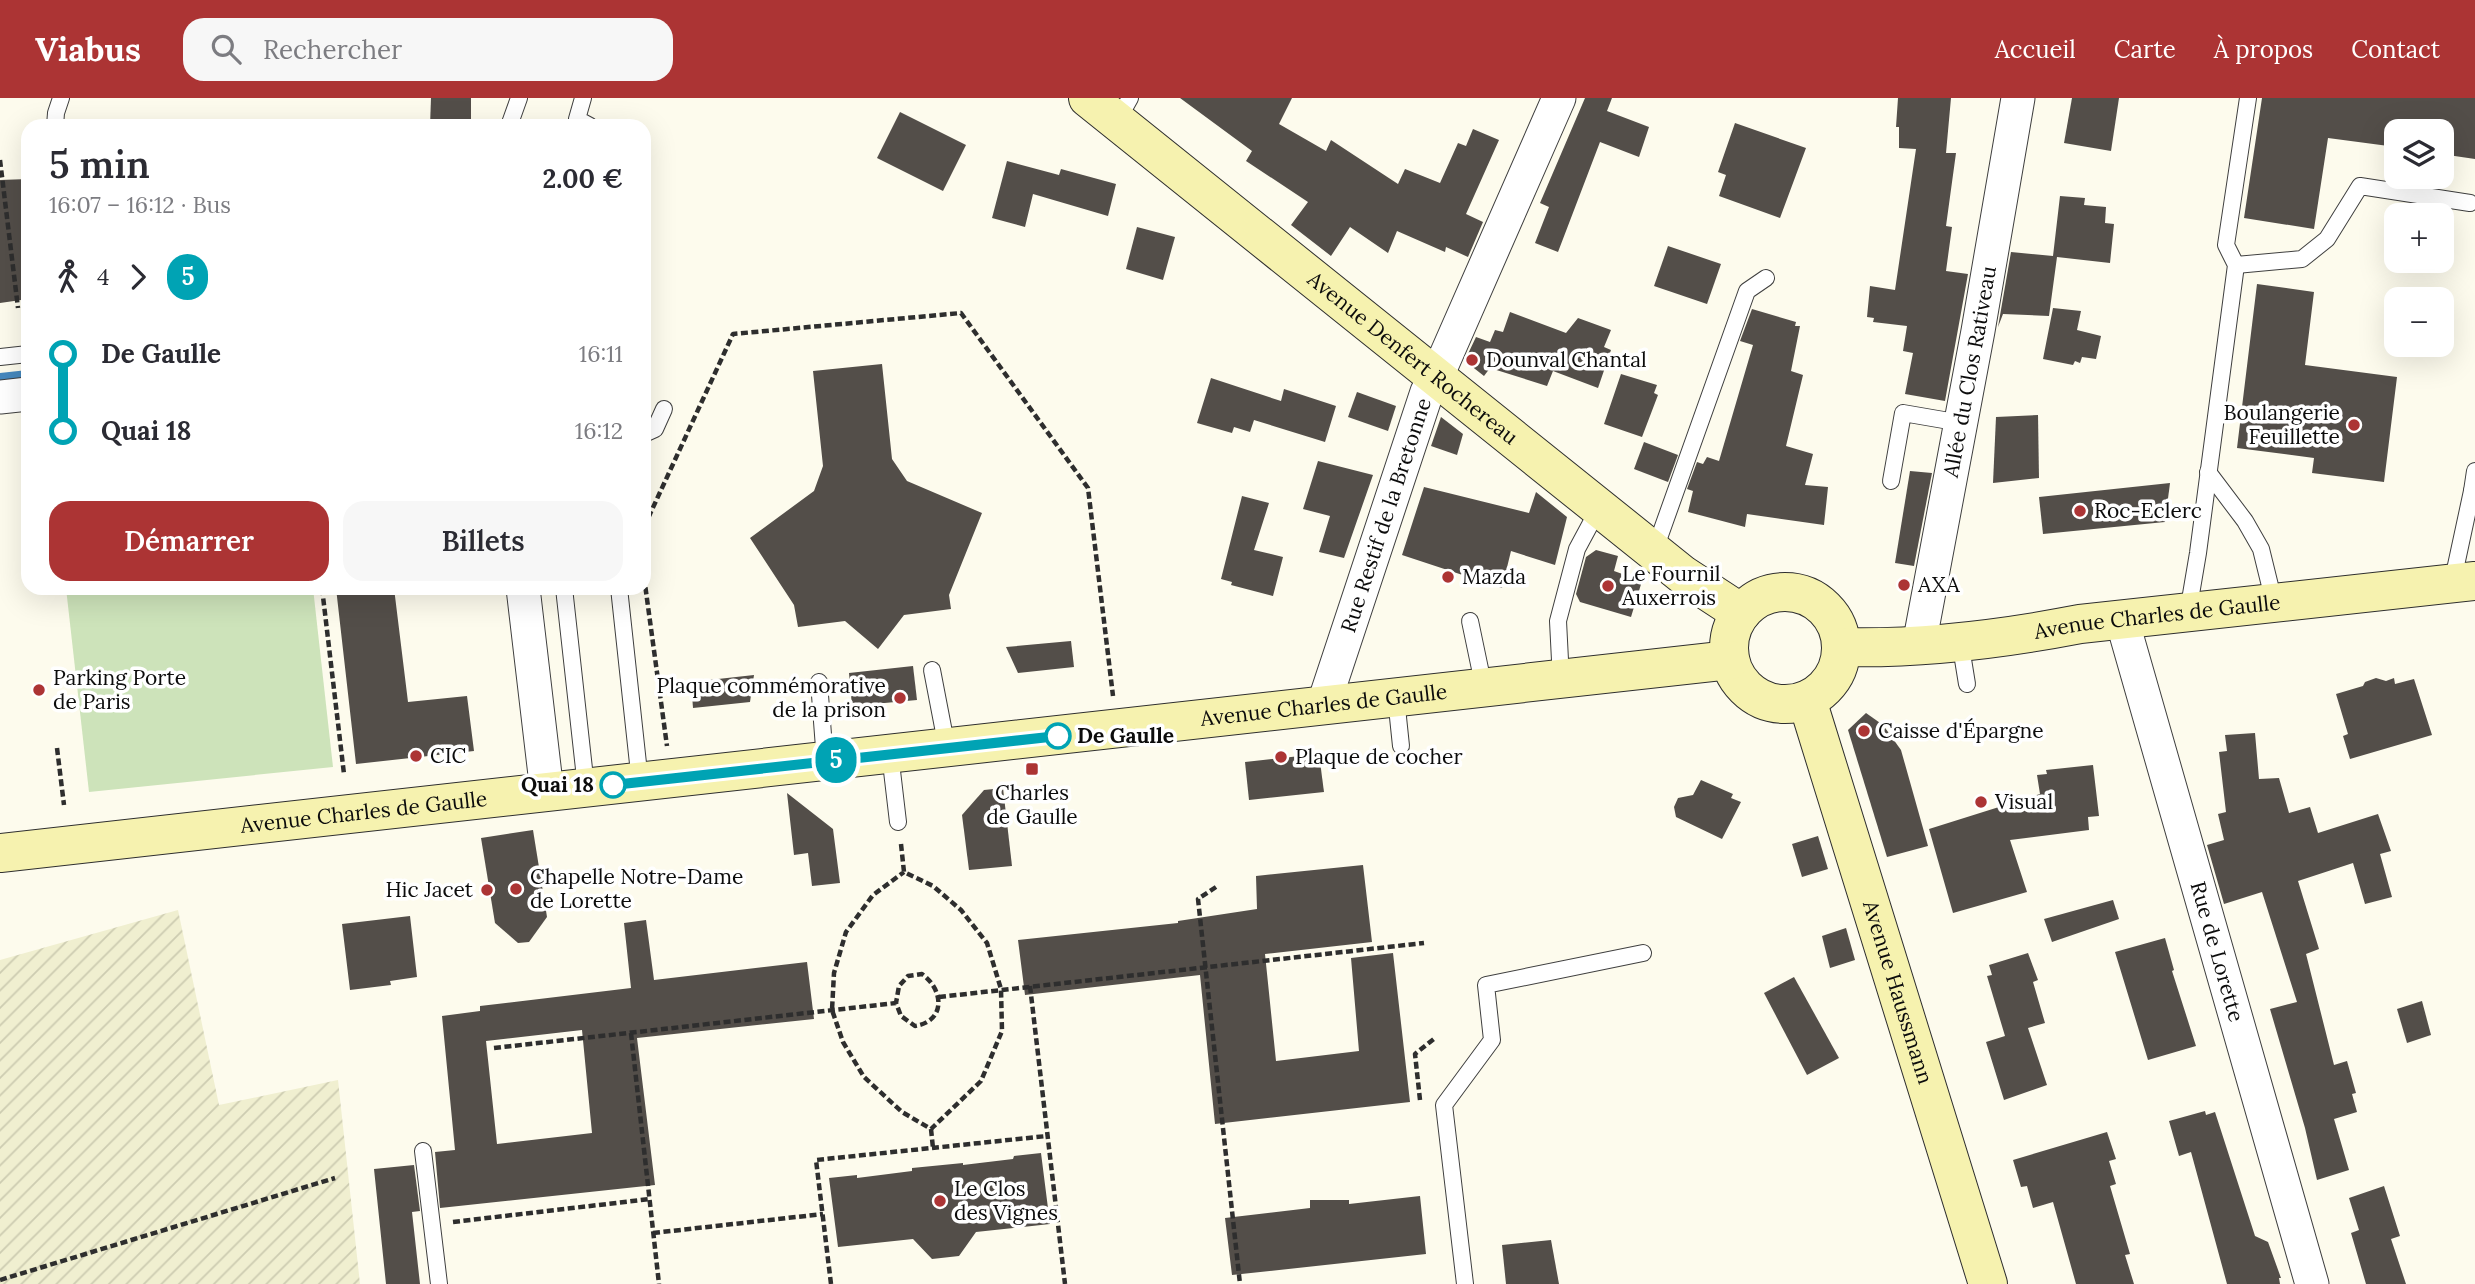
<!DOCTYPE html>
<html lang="fr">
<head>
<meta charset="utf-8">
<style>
  body { margin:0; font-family:Lora,serif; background:#f7f7f7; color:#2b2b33; height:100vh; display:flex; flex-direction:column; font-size:26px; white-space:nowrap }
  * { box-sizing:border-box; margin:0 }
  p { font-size:23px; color:#7c7c81 }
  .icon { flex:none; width:38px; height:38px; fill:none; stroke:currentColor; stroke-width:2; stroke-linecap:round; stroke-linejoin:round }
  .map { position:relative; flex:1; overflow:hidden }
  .sheet { position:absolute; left:21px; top:21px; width:630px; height:476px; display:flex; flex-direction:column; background:#fff; border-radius:21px; box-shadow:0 7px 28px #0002 }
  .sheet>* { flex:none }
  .badge { padding:0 14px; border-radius:23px; font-size:24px; line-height:46px }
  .tools { position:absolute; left:2384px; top:21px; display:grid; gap:14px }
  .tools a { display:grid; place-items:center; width:70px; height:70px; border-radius:14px; background:#fff; box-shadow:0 7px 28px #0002; font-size:35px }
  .map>.badge { position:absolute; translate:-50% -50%; box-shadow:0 0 0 4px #fff }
  .legs { display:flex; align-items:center; gap:10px; height:77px; padding:0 28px; font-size:23px }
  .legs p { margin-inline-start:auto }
  .headline { display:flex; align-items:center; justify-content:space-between; height:119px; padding:0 28px }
  h1 { font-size:38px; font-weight:600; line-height:52px }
  .primary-button { display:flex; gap:14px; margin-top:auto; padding:14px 28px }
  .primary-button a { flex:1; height:80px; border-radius:21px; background:#ac3434; color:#fff; font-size:28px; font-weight:600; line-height:80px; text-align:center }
  .primary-button a+a { background:#f7f7f7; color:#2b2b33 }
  ul { padding:0 28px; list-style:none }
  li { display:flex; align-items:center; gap:24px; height:77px; font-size:26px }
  li i { display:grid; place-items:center; width:10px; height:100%; margin:0 9px; background:currentColor }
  li i::after { content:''; width:18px; height:18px; margin:-9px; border:5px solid; border-radius:50%; background:#fff }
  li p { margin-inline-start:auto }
  li:first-child i { background:linear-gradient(#0000 50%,currentColor 0) }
  li:last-child i { background:linear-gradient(currentColor 50%,#0000 0) }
  header { display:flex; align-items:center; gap:42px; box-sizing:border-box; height:98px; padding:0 35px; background:#ac3434; color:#fff }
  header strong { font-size:33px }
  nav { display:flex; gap:38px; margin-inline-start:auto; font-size:24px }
  .search { width:490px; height:63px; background:#f7f7f7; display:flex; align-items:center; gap:18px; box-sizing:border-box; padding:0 24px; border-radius:21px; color:#7c7c81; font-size:26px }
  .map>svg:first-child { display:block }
  .farmland { fill:url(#farmland-furrows) }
  .grass { fill:#cde3ba }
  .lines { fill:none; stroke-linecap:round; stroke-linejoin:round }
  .stream { stroke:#4688bd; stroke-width:10 }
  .building { fill:#534e49; fill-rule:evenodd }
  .lane-casing { stroke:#3f3f3f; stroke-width:18 }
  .street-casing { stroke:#3f3f3f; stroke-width:35 }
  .secondary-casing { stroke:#2e2e2e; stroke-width:40 }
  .path { stroke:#2e2e2e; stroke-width:4.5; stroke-dasharray:7 3.5; stroke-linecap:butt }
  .lane { stroke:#fff; stroke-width:16 }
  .street { stroke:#fff; stroke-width:33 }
  .secondary { stroke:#f6f2af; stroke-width:38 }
  .line-1-casing { stroke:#fff; stroke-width:16 }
  .line-1 { stroke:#00a3b4; stroke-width:10 }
  .poi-dot { fill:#ac3434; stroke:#fff; stroke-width:2.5 }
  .stop-1-dot { fill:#fff; stroke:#00a3b4; stroke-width:3.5 }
  .labels { text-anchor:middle; stroke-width:7; stroke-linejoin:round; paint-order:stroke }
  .street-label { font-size:21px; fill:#0c0c0c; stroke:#fff }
  .poi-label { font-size:21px; fill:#0c0c0c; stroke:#fff; text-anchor:start }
  .stop-label { font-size:21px; font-weight:bold; fill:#0c0c0c; stroke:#fff; text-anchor:start }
</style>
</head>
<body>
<header>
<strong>Viabus</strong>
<div class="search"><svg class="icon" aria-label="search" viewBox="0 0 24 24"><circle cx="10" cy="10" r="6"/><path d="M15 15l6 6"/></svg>Rechercher</div>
<nav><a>Accueil</a><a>Carte</a><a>À propos</a><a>Contact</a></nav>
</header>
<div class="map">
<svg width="2475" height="1186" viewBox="0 0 2475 1186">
  <defs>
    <pattern id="farmland-furrows" width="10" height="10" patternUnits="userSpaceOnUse" patternTransform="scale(1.75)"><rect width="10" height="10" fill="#f0efd0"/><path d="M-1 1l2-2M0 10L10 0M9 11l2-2" fill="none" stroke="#cdccb1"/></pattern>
  </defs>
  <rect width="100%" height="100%" fill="#fdfbed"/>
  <path class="farmland" d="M178,812L219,1007L338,982L360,1186H0V862Z"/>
  <path class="grass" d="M66,490H313L333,669L89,694Z"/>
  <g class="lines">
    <path class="stream" d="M0,280L28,277"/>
  </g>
  <g class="building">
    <path d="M431,0H471V28H430Z"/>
    <path d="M1180,0H1292L1279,26L1326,53L1331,42L1398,86L1405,71L1440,85L1458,45L1466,48L1473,31L1499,42L1466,116L1483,124L1468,159L1446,149L1445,154L1397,133L1388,155L1350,129L1331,158L1291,127L1308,104L1246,63L1252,53Z"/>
    <path d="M1585,0H1612L1607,13L1649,29L1639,59L1600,44L1558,154L1535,145L1549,109L1540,105Z"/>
    <path d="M1898,0H1951L1946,55H1956L1946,128L1952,129L1946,173L1968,176L1945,303L1905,296L1913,255L1903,253L1907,228L1873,224L1874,220L1867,219L1870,188L1895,192L1916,51L1899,50V29H1896Z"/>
    <path d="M2072,0H2119L2111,53L2064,45Z"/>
    <path d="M2262,0H2475V61L2441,56V33H2396V49L2328,40L2314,131L2244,120Z"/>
    <path d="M900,14L966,47L943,93L877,60Z"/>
    <path d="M1735,25L1806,50L1780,120L1719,98L1726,77L1718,74Z"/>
    <path d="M1007,63L1059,77L1061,71L1116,86L1108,118L1033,96L1025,129L992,120Z"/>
    <path d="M28,81V201L0,205V82Z"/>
    <path d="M2060,98L2085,100L2084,107L2106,109L2105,125L2114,126L2110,165L2057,159L2049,218L2003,216L1998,229L2011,154L2053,158Z"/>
    <path d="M1137,129L1175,139L1163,182L1126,171Z"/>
    <path d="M1668,148L1721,166L1707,206L1654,188Z"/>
    <path d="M2257,186L2314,194L2305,267L2397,279L2384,384L2312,375L2314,360L2237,350Z"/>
    <path d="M2053,210L2081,213L2077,232L2101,238L2096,261L2082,259L2080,265L2075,263L2073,267L2043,261Z"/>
    <path d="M1752,211L1796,224L1795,228H1800L1791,273L1803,277L1786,348L1813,356L1805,387L1828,389L1824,427L1747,416L1745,429L1688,414L1693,393L1687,391L1697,364L1703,366L1707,359L1719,363L1753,247L1740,243Z"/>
    <path d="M1510,214L1566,235L1578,220L1611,232L1604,249L1611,252L1598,290L1553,273L1547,288L1490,270L1484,278L1470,267L1467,258L1476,239L1490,244L1495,232L1503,234Z"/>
    <path d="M882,266L892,361L907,383L982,415L949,497L951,511L904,517L878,551L845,523L798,529L794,507L750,440L814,393L823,368L813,273Z"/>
    <path d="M1621,276L1657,287L1654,295L1658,297L1642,339L1604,326Z"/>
    <path d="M1211,280L1281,303L1284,291L1336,308L1325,344L1254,322L1250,334L1234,329L1232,335L1197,325Z"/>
    <path d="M1357,294L1396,308L1388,333L1348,319Z"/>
    <path d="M2038,317L2039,380L1993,385L1996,319Z"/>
    <path d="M1441,319L1463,336L1457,357L1431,348Z"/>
    <path d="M1644,344L1678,357L1668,384L1634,371Z"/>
    <path d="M1318,363L1373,377L1344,460L1319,454L1330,418L1303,411Z"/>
    <path d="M1910,373L1932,375L1914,468L1895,465Z"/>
    <path d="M2170,385L2165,424L2043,436L2039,399Z"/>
    <path d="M1424,389L1529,415L1536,394L1567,419L1555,467L1511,453L1502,490L1402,457Z"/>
    <path d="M1242,398L1269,405L1254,452L1283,459L1273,498L1231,487L1232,484L1221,481Z"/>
    <path d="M1596,452L1618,458L1614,473L1642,483L1631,519L1580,504L1576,496L1586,459Z"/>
    <path d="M336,490H394L408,604L467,598L474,653L356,666Z"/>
    <path d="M1071,543L1074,569L1018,575L1006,549Z"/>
    <path d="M913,568L917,602L852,608L849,575Z"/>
    <path d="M754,577L750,604L693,610L691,584Z"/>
    <path d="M2376,580L2386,583L2394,580L2395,586L2414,581L2432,637L2350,661L2343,638L2348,636L2336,596L2363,588L2365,584Z"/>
    <path d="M1866,615L1883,627L1901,652L1928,748L1887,759L1848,632Z"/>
    <path d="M2255,635L2259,681L2279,680L2289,715L2310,709L2318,735L2378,716L2391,753L2380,756L2392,799L2365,806L2353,765L2298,783L2319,851L2306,856L2334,967L2347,963L2356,995L2352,996L2357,1014L2334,1021L2349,1072L2317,1082L2305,1030L2270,911L2297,904L2262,794L2224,806L2207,747L2224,742L2218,716L2226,714L2219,654L2227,653L2225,637Z"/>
    <path d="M1319,656L1324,694L1249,702L1245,664Z"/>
    <path d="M2093,667L2099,718L2088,719L2089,732L2010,742L2027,794L1953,815L1929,731L2040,696L2037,677L2047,676L2046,672Z"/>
    <path d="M1701,682L1733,696L1731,700L1741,704L1722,741L1676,719L1674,709L1678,700L1693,697Z"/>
    <path d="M1003,690L1012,768L969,772L962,717L984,692Z"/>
    <path d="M787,695L833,731L840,785L812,788L808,755L794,757Z"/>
    <path d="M533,732L547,819L529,844L518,845L495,825L481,740Z"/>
    <path d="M1818,738L1828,771L1802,779L1792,746Z"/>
    <path d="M1363,767L1372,844L1265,856L1276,963L1359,953L1351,860L1393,855L1410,1004L1215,1026L1200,877L1025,897L1018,842L1178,825V823L1257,811L1256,778Z"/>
    <path d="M2113,802L2119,821L2052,844L2044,821Z"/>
    <path d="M410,818L417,879L390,883L391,887L350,892L342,826Z"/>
    <path d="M646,822L654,882L807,864L814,921L637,940L655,1087L440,1110L435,1054L455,1052L442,918L480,913V908L631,890L624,825ZM582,932L592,1035L497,1046L486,943Z"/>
    <path d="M1846,830L1855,862L1830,870L1822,838Z"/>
    <path d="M2165,840L2174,872L2172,873L2196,948L2148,962L2115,854Z"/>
    <path d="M2028,855L2038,882L2033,884L2045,925L2028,930L2047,987L2004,1002L1986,944L2005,938L1987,878L1992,877L1989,867Z"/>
    <path d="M1794,879L1839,960L1807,977L1764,895Z"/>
    <path d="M2422,903L2431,937L2407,945L2397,911Z"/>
    <path d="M2205,1013L2206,1017L2215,1014L2255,1138L2268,1144L2281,1180H2279L2280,1186H2227L2191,1054L2179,1058L2169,1023Z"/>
    <path d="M2107,1034L2116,1061L2109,1063L2116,1086L2110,1088L2130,1156L2125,1157L2134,1186H2076L2053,1104L2033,1110L2027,1088L2021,1089L2013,1062Z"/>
    <path d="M1041,1055L1050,1126L976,1134L959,1158L932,1161L913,1141L838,1149L829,1080L857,1077V1080L912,1073V1070L963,1065V1067L1013,1061L1014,1058Z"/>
    <path d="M414,1067L420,1113L412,1114L420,1186H386L374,1071Z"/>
    <path d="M2384,1088L2400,1138L2391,1141L2406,1186H2366L2351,1135L2359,1132L2349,1100Z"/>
    <path d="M1420,1098L1426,1156L1232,1177L1225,1120L1310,1110V1102H1349V1106Z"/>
    <path d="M1551,1142L1559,1186H1506L1502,1147Z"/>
  </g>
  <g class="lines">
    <g class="lane-casing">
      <g id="lane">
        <path d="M583,0L577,21L590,28"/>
        <path d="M1117,23L1130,0"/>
        <path d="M55,28L56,15L61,0"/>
        <path d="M509,28L519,0"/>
        <path d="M2236,167L2302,161L2327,141L2360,88L2470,105"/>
        <path d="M0,259L28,256"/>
        <path d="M644,336L655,331L664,311"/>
        <path d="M2208,374L2245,423L2261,451L2274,504"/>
        <path d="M1891,383L1903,315L1961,325"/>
        <path d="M2472,393L2475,373"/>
        <path d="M1654,454L1747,193L1766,180"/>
        <path d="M2452,486L2472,393L2475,392"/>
        <path d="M564,490L586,689"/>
        <path d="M619,490L640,684"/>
        <path d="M2188,514L2198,455L2236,167L2226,147L2248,0"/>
        <path d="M1470,523L1484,590"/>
        <path d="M1960,543L1967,586"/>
        <path d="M932,572L947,650"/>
        <path d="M1561,582L1558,523L1577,451L1599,410"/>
        <path d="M819,584L825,663"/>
        <path d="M1396,600L1401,648"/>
        <path d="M890,656L898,724"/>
        <path d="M423,1053L439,1186"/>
        <path d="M1465,1186L1444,1007L1492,942L1486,887L1643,855"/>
      </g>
    </g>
    <g class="street-casing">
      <g id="street">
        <path d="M0,299L28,296"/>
        <path d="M523,490L547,694"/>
        <path id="s1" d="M2122,522L2312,1186"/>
        <path id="s2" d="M1919,547L1978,233L2018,0"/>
        <path id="s3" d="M1323,608L1427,294L1437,278L1559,0"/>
      </g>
    </g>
    <g class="secondary-casing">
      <g id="secondary">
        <path id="s4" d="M1088,0L1683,477L1741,515"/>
        <circle cx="1785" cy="550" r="56"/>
        <path id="s5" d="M1841,549C1921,551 2002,541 2080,526L2475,483"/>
        <path id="s6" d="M1807,602L1988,1186"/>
        <path id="s7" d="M0,755L1730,562"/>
      </g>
    </g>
    <g class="path">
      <path d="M0,62L18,210"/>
      <path d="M644,429L733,236L961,215L1088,390L1113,598"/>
      <path d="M644,479L667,648"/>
      <path d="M322,490L344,676"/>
      <path d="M57,650L64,707"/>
      <path d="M901,746L904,774L933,788L961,812L987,845L1001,891L1002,933L981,983L931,1031L902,1014L864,979L843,944L832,912L834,875L846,834L873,797L904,774"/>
      <path d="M1216,789L1198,801L1240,1186"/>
      <path d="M1030,888L1065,1186"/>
      <path d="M939,899L1424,845"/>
      <path d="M631,935L659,1186"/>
      <path d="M494,950L896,905L901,918L915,928C946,923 944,892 922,876L908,878L899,888L896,905"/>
      <path d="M1420,1002L1415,956L1435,940"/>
      <path d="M931,1031L933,1050"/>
      <path d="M453,1124L650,1101"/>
      <path d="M653,1135L823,1116"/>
      <path d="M0,1182L335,1080"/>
      <path d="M831,1186L816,1062L1047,1038"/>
    </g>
    <use href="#lane" class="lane"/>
    <use href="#street" class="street"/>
    <use href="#secondary" class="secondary"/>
  </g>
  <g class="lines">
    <g class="line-1-casing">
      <path id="line-1" d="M613,687L1058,638"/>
    </g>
    <use href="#line-1" class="line-1"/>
  </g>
  <g class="poi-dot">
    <circle cx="1472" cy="262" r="7"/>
    <circle cx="2354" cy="327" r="7"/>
    <circle cx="2080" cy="413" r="7"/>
    <circle cx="1448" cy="479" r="7"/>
    <circle cx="1904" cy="487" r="7"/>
    <circle cx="1608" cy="488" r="7"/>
    <circle cx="39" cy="592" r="7"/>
    <circle cx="900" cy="600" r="7"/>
    <circle cx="1864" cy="633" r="7"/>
    <circle cx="416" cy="658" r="7"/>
    <circle cx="1281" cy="659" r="7"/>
    <rect x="1025" y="664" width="14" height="14" rx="3.5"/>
    <circle cx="1981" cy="704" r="7"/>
    <circle cx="516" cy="791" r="7"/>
    <circle cx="487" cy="792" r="7"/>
    <circle cx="940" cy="1103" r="7"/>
  </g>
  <g class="stop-1-dot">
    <circle cx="1058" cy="638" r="12"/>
    <circle cx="613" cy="687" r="12"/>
  </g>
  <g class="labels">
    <g class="street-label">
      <text dy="7" stroke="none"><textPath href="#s4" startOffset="416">Avenue Denfert Rochereau</textPath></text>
      <text dy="7" stroke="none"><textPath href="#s2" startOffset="278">Allée du Clos Rativeau</textPath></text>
      <text dy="7" stroke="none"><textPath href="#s3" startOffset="201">Rue Restif de la Bretonne</textPath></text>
      <text dy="7" stroke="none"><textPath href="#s5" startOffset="318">Avenue Charles de Gaulle</textPath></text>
      <text dy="7" stroke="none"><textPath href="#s7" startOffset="1332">Avenue Charles de Gaulle</textPath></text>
      <text dy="7" stroke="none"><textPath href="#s7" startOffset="366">Avenue Charles de Gaulle</textPath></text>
      <text dy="7" stroke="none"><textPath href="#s1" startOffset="345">Rue de Lorette</textPath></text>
      <text dy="7" stroke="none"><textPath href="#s6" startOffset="306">Avenue Haussmann</textPath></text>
    </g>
    <g class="poi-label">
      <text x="1486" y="269">Dounval Chantal</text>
      <text x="2340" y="322" text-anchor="end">Boulangerie<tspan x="2340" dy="24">Feuillette</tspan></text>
      <text x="2094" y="420">Roc-Eclerc</text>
      <text x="1622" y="483">Le Fournil<tspan x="1622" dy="24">Auxerrois</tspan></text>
      <text x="1462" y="486">Mazda</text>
      <text x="1918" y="494">AXA</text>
      <text x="53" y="587">Parking Porte<tspan x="53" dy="24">de Paris</tspan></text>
      <text x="886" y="595" text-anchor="end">Plaque commémorative<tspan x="886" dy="24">de la prison</tspan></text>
      <text x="1878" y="640">Caisse d'Épargne</text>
      <text x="430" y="665">CIC</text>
      <text x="1295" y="666">Plaque de cocher</text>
      <text x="1032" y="702" text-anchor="middle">Charles<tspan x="1032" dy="24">de Gaulle</tspan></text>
      <text x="1995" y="711">Visual</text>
      <text x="530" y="786">Chapelle Notre-Dame<tspan x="530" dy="24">de Lorette</tspan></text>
      <text x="473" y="799" text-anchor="end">Hic Jacet</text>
      <text x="954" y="1098">Le Clos<tspan x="954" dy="24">des Vignes</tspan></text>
    </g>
    <g class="stop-label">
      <text x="1077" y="645">De Gaulle</text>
      <text x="594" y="694" text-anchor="end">Quai 18</text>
    </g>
  </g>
</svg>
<div class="tools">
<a><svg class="icon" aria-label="layers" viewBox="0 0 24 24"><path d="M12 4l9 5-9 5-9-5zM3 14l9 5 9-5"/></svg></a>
<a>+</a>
<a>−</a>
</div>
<b class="badge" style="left:836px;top:662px;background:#00a3b4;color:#fff">5</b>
<section class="sheet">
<div class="headline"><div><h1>5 min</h1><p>16:07 – 16:12 · Bus</p></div><b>2.00 €</b></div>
<div class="legs"><svg class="icon" aria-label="walk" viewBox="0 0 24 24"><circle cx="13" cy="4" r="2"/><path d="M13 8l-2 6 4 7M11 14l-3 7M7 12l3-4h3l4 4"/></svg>4<svg class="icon" aria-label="forward" viewBox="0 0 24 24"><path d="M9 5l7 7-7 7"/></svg><b class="badge" style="background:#00a3b4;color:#fff">5</b></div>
<ul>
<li><i style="color:#00a3b4"></i><b>De Gaulle</b><p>16:11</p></li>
<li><i style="color:#00a3b4"></i><b>Quai 18</b><p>16:12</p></li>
</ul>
<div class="primary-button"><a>Démarrer</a><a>Billets</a></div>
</section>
</div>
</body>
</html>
